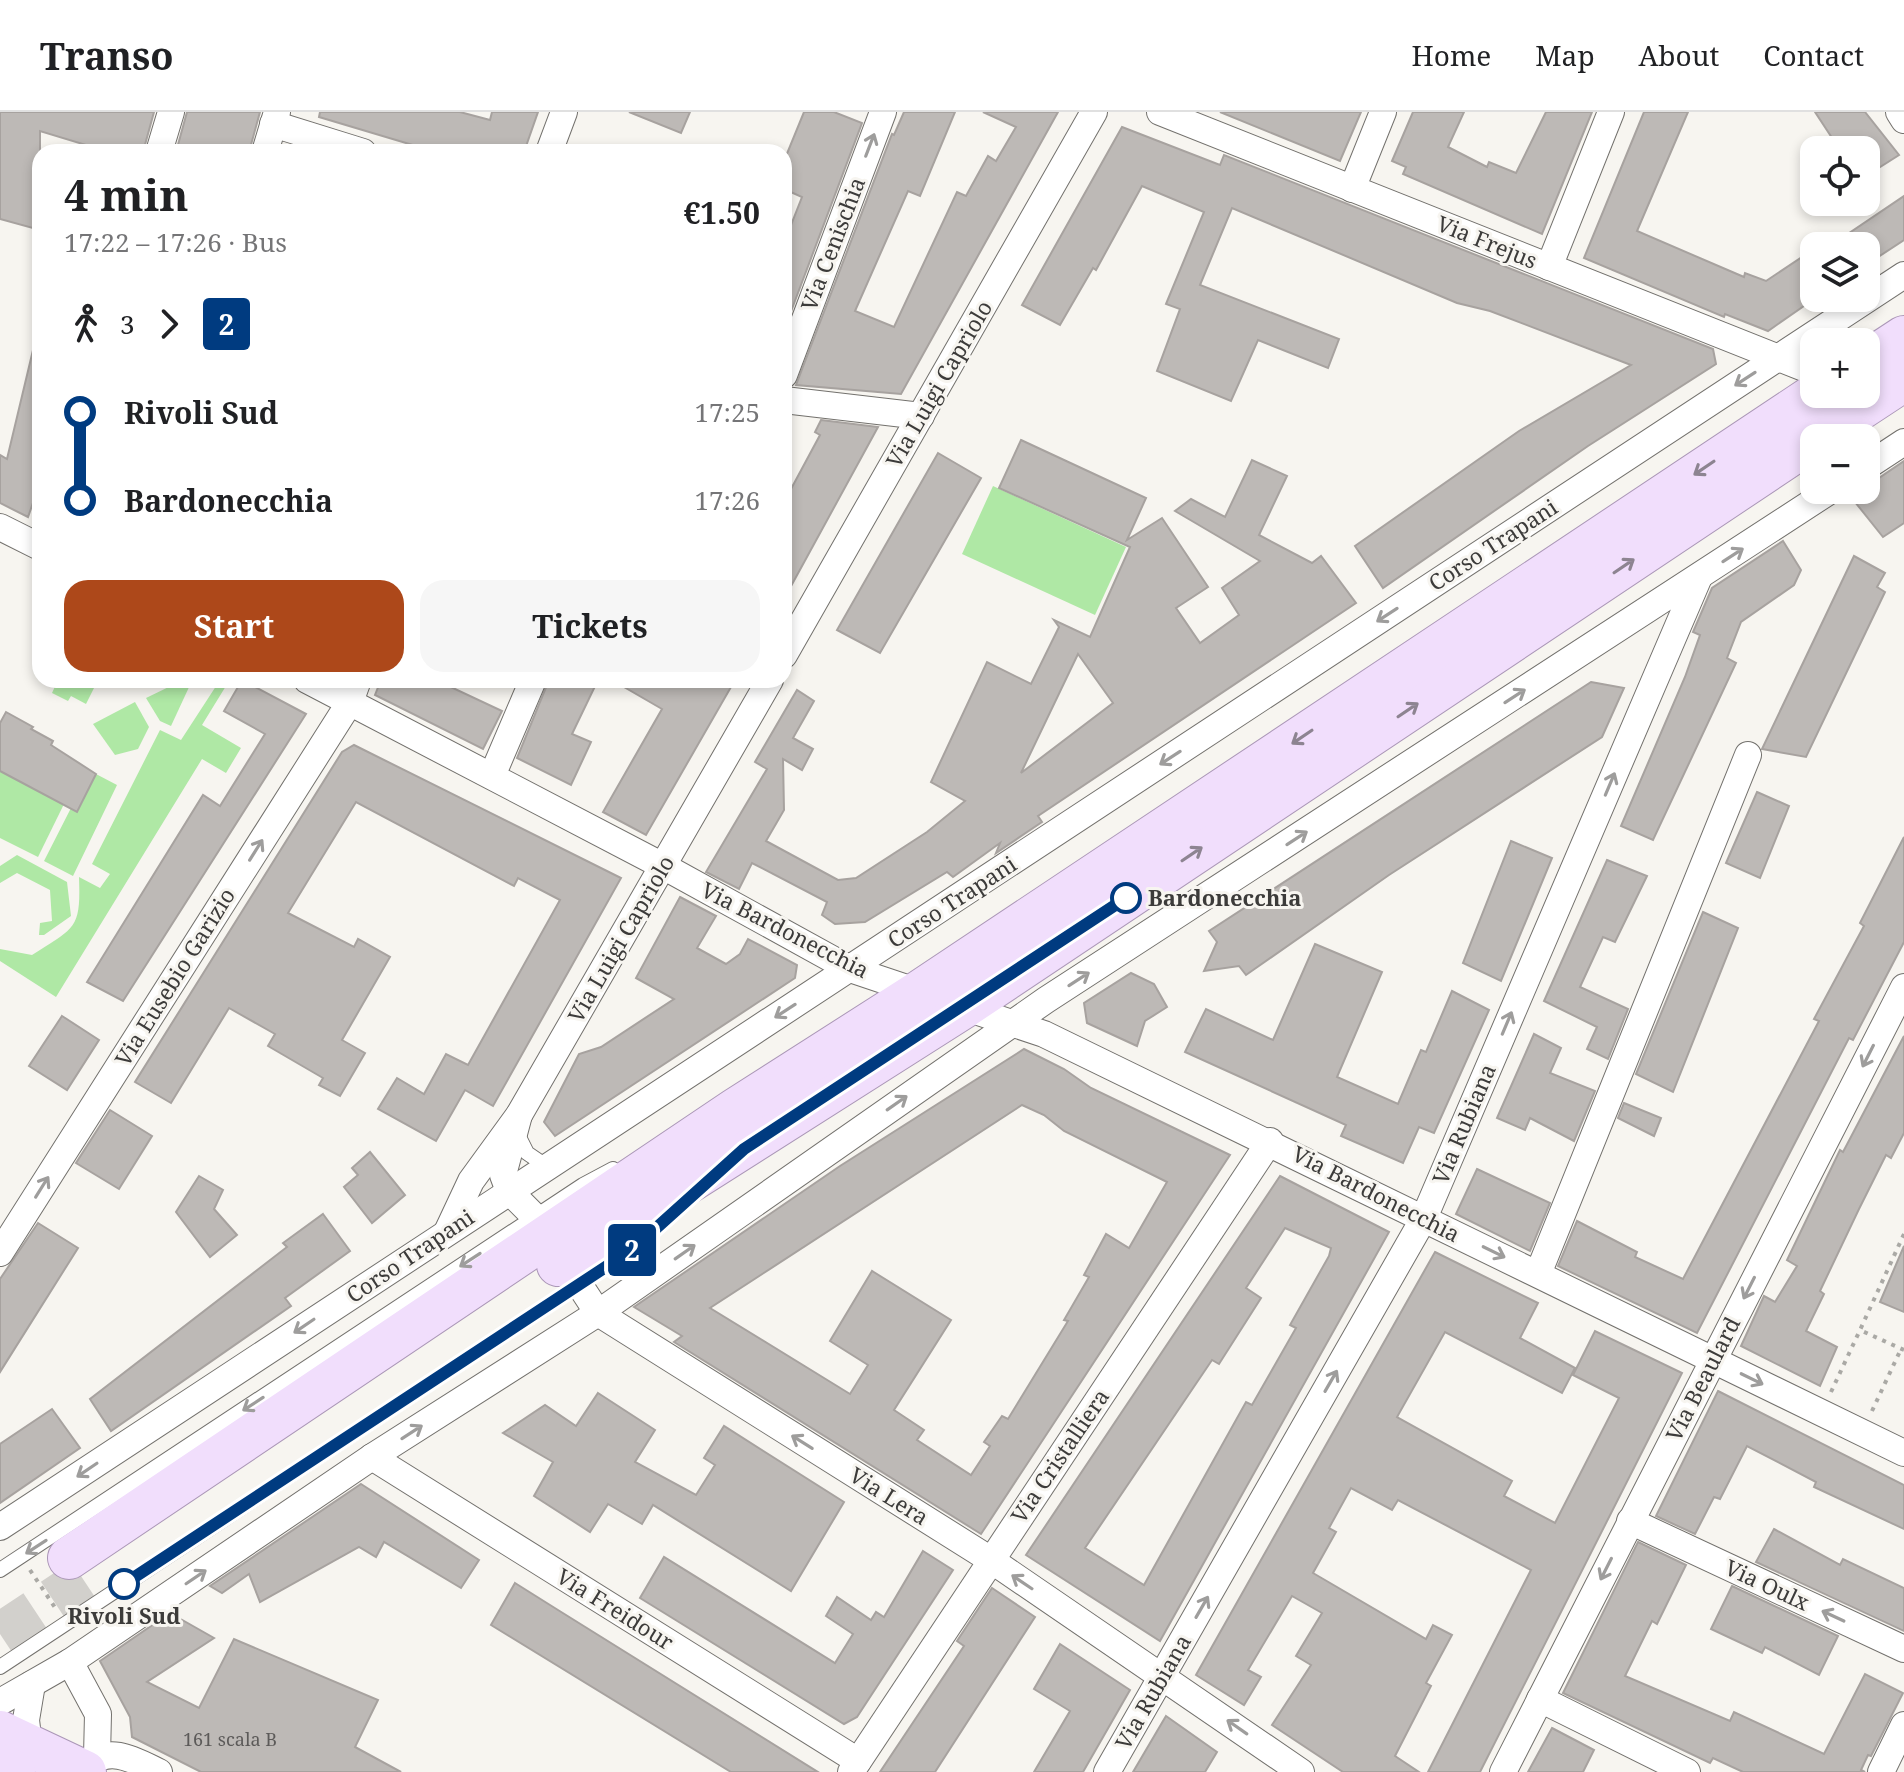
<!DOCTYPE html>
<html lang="en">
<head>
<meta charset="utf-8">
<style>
  body { margin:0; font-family:"Noto Serif",serif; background:#f6f6f6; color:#202124; height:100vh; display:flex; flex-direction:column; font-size:30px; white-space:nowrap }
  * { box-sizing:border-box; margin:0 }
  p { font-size:26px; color:#757577 }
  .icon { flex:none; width:44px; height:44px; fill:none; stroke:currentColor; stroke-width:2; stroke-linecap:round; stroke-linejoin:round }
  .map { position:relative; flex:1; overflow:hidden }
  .sheet { position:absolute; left:32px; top:32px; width:760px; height:544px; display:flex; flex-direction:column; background:#fff; border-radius:24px; box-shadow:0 4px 12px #0003 }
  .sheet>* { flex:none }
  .badge { padding:0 16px; border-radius:6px; font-size:28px; line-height:52px }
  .buttons { position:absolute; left:1800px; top:24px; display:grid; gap:16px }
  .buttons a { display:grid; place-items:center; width:80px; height:80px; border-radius:16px; background:#fff; box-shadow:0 4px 12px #0003; font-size:40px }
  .map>.badge { position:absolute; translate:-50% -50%; box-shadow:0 0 0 4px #fff }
  .legs { display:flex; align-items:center; gap:12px; height:88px; padding:0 32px; font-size:26px }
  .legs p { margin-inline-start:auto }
  .head { display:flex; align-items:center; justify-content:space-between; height:136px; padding:0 32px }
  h1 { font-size:44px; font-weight:700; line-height:60px }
  .button { display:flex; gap:16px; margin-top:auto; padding:16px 32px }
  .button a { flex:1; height:92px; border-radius:24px; background:#ad481a; color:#fff; font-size:32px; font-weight:700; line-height:92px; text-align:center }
  .button a+a { background:#f6f6f6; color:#202124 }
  ul { padding:0 32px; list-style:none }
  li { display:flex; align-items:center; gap:28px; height:88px; font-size:30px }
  li i { display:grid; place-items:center; width:12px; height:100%; margin:0 10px; background:currentColor }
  li i::after { content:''; width:20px; height:20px; margin:-10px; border:6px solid; border-radius:50%; background:#fff }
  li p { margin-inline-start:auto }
  li:first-child i { background:linear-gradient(#0000 50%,currentColor 0) }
  li:last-child i { background:linear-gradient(currentColor 50%,#0000 0) }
  header { display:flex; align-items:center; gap:48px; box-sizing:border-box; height:112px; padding:0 40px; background:#fff; border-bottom:2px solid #e0e0e0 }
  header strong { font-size:38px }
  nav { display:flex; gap:44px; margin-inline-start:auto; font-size:28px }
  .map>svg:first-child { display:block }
  .green { fill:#afe8a5 }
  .building { fill:#bdb9b6; stroke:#a7a29f; stroke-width:2; fill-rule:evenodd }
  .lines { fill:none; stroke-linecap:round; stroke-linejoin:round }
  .primary-tunnel { stroke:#d2d0cc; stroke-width:42; stroke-dasharray:42 21; stroke-linecap:butt }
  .lane-casing { stroke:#73716d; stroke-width:16 }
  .street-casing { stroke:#73716d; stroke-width:28 }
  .primary-casing { stroke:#ab97b7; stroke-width:44 }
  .path { stroke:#aaa9a5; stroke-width:4; stroke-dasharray:4 6; stroke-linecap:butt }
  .lane { stroke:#fff; stroke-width:14 }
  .street { stroke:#fff; stroke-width:26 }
  .primary { stroke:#f1defc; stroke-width:42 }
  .oneway { stroke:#9e9d9c }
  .oneway2 { stroke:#8d8491 }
  .line-1-casing { stroke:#fff; stroke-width:18 }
  .line-1 { stroke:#003b80; stroke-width:12 }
  .stop-1-dot { fill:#fff; stroke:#003b80; stroke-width:4 }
  .labels { text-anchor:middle; stroke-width:6; stroke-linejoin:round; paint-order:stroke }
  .number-label { font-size:18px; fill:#5c5a59 }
  .street-label { font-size:22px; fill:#3c3b3a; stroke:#f7f5f0 }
  .stop-label { font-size:22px; font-weight:bold; fill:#3c3b3a; stroke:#f7f5f0; text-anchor:start }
</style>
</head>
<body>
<header>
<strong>Transo</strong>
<nav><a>Home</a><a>Map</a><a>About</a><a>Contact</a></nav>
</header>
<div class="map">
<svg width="1904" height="1660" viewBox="0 0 1904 1660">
  <rect width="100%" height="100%" fill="#f7f5f0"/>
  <g class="green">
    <path d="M993,374L1126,435L1095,503L962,442Z"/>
    <path d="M58,568H85L84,571L94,576L86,592L71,584L68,589L52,581Z"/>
    <path d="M220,568L229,569L202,613L241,636L226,661L202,647L56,885L0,849V837L32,843C75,815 81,818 79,765L100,776L110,762L92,752L160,618L181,628Z"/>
    <path d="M181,569L190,573L171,614L160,609L146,586Z"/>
    <path d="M135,590L149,615L138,637L115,643L93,612Z"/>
    <path d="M0,659L64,692L38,745L0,726Z"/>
    <path d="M96,662L117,673L73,764L44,749L71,696L77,699Z"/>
    <path d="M17,743L67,770L71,804L44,823H39L40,811L52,809L50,778L17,761L0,771V754Z"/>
  </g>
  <g class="building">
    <path d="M0,0H154L143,40H109L40,19V118L0,107Z"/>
    <path d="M187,0H260L249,40H176Z"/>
    <path d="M320,0H460L490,8L492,0H538L524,40H436L319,5Z"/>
    <path d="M629,0H690L681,21Z"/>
    <path d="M804,0H834L862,11L784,218V131L802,85L784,77V49Z"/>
    <path d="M904,0H955L920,84L908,79L855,199L894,215L957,80L966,84L988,44L996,49L1016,15L983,0H1058L901,282L796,273L892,22L894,23Z"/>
    <path d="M1220,0H1361L1340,49Z"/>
    <path d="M1413,0H1464L1448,35L1487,55L1489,50L1516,61L1546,0H1592L1542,122L1403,62L1406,55L1392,49Z"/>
    <path d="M1644,0H1688L1637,119L1744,165L1745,161L1766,169L1814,137V187L1768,219L1725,202L1724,205L1584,146Z"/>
    <path d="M1815,0H1865L1899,43L1866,64V38H1840Z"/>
    <path d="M1122,15L1220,53L1224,43L1713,237L1716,252L1588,334L1383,476L1355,434L1519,319L1631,253L1490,199L1457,191L1232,96L1200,173L1339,227L1328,256L1258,228L1231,289L1157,259L1180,197L1166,192L1204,100L1142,74L1096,158L1093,156L1060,213L1022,193Z"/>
    <path d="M1904,84V128L1866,153V134H1830Z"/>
    <path d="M33,238H40V371L28,405L0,391V343L7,347Z"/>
    <path d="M821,308L878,315L784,487V390L820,323L815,320Z"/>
    <path d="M1021,328L1146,386L1127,428L1162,406L1208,475L1176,496L1200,531L1239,503L1222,476L1260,449L1175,399L1191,387L1225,405L1252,348L1287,364L1259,423L1312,451L1321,444L1356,491L1038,704L1042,710L996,741L1000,731L953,765L947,760L865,810L835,812L822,803L827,790L752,751L739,777L706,760L767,657L755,650L797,578L814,589L793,626L813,637L802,658L783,647L784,698L766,729L838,768L856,766L927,720L965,689L931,670L987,550L1031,572L1059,515L1054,508L1090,525L1130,435L999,376ZM1078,542L1113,591L1021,661Z"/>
    <path d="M938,341L981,366L880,541L837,518Z"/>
    <path d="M1904,349V411L1883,425L1851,385Z"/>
    <path d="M1783,429L1801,458L1794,473L1741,510L1727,546L1736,551L1653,728L1621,714L1685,565L1700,523L1693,520L1712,476Z"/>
    <path d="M1854,444L1885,461L1877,475L1885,480L1806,645L1762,637Z"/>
    <path d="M242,568L306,602L123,889L87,870L203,683L220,694L265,622L224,599Z"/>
    <path d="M381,568H436L502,599L483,637L375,583Z"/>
    <path d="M549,568H598L572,622L591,630L571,673L517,646Z"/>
    <path d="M612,568H735L646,723L603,700L662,597Z"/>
    <path d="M1591,570L1624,576L1602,625L1389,763L1246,863L1239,854L1204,859L1217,830L1209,819Z"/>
    <path d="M6,600L33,615L31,617L53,629L51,633L96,662L77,700L0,659V611Z"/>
    <path d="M354,633L621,766L493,994L465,978L436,1029L378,997L397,966L424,982L446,942L468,953L560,788L518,766L514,774L356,690L288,801L354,835L358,827L390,845L342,928L365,941L340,984L319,973L323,966L268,934L275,922L229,896L171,991L135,970L342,640Z"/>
    <path d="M1757,680L1789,694L1760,766L1726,751Z"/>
    <path d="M1904,725V830L1853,928L1849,926L1697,1221L1558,1154L1577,1109L1637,1140L1635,1145L1683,1167L1819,909L1814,907L1864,814L1860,811Z"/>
    <path d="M1511,729L1552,746L1501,869L1463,851Z"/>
    <path d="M1607,748L1647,764L1615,830L1603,825L1580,875L1628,897L1608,947L1587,937L1597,915L1544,889Z"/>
    <path d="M680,785L716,804L697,836L726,852L740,842L748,827L797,853L795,866L555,1024L544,1010L579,942L601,935L674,887L636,866Z"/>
    <path d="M1703,800L1738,816L1673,980L1636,962Z"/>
    <path d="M1315,832L1382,860L1337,965L1398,992L1421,938L1426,940L1452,879L1489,898L1434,1021L1419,1015L1403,1051L1341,1024L1346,1013L1185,940L1206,897L1273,928Z"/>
    <path d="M1131,861L1154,872L1167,895L1145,909L1137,934L1087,911L1084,891Z"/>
    <path d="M62,904L99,928L67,978L29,954Z"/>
    <path d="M1534,922L1561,936L1550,961L1595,979L1574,1029L1530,1006L1525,1018L1497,1006Z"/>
    <path d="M1904,924V1021L1891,1046L1886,1043L1859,1097L1820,1179L1824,1182L1806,1219L1837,1235L1820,1274L1741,1234L1764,1184L1775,1190L1797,1154L1787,1148L1840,1038L1843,1040Z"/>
    <path d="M1024,937L1064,957L1091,976L1230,1043L981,1422L674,1230L682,1224L634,1195L840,1054ZM1022,993L1044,1003L1064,1019L1167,1070L1129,1136L1106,1122L1084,1163L1089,1165L1064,1208L1068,1209L1008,1307L1002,1304L984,1330L990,1334L971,1363L917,1328L924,1318L894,1298L951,1208L872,1159L830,1229L868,1253L850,1282L710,1196Z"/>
    <path d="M1624,991L1661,1006L1654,1024L1618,1006Z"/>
    <path d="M110,998L152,1024L119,1077L76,1051Z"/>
    <path d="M370,1040L405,1083L372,1111L344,1075L358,1063L352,1056Z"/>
    <path d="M1477,1057L1550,1091L1530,1139L1456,1102Z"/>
    <path d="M199,1064L223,1078L214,1097L237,1123L210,1145L176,1100Z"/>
    <path d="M1280,1064L1389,1120L1160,1529L1026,1443ZM1285,1116L1331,1136L1329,1144L1290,1213L1296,1216L1252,1293L1246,1290L1144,1473L1085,1436L1212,1248L1219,1252L1261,1186L1246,1176Z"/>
    <path d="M323,1102L350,1139L285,1186L291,1194L111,1319L90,1287L287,1135L283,1131Z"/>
    <path d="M38,1111L78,1136L0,1260V1167Z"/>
    <path d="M1904,1134V1200L1880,1190Z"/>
    <path d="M1435,1140L1538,1191L1520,1226L1575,1256L1562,1281L1445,1220L1397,1305L1512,1369L1504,1384L1555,1411L1619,1286L1573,1263L1595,1219L1682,1261L1480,1660H1428L1531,1458L1398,1388L1392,1398L1351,1376L1329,1416L1336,1420L1313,1461L1426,1527L1433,1513L1452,1523L1426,1571L1431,1574L1395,1644L1419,1660H1343L1272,1613L1311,1553L1296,1544L1322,1501L1292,1484L1248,1558L1261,1565L1244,1593L1196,1563Z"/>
    <path d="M1718,1279L1904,1373V1417L1814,1375L1816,1370L1747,1334L1720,1387L1714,1385L1695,1422L1656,1404Z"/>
    <path d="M598,1281L655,1318L635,1350L696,1383L715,1353L704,1346L724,1314L844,1390L791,1479L653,1393L642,1412L608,1392L590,1420L534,1384L553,1350L503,1321L545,1293L576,1314Z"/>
    <path d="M52,1297L80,1336L0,1391V1332Z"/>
    <path d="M361,1372L479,1448L461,1476L384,1430L376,1445L359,1435L260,1490L249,1462L222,1481L210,1474Z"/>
    <path d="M1774,1417L1840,1453L1843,1447L1904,1476V1519L1756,1450Z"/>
    <path d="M1638,1430L1686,1453L1657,1512L1652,1509L1625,1564L1730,1609L1734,1600L1824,1642L1865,1562L1903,1581L1871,1644L1868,1643L1861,1658L1865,1660H1743L1713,1646L1710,1651L1563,1581Z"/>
    <path d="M923,1439L953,1458L857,1605L844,1612L640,1486L664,1445L835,1551L853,1522L826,1504L837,1485L871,1508L876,1500L884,1505Z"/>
    <path d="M515,1471L558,1498L818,1660H731L491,1513Z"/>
    <path d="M1732,1474L1838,1524L1819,1563L1765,1535L1762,1541L1711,1517Z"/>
    <path d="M992,1476L1035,1505L935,1660H880L964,1534L957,1529Z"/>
    <path d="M170,1501L214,1526L147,1570L199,1596L234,1527L378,1588L355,1635L401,1660H201L132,1625L130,1605L100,1549Z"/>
    <path d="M1060,1532L1130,1578L1083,1660H1034L1070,1599L1034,1577Z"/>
    <path d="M1166,1604L1217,1640L1205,1660H1133Z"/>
    <path d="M1552,1616L1594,1638L1583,1660H1528Z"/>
  </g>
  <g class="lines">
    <path class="primary-tunnel" d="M0,1522L83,1467"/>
    <g class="lane-casing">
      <g id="lane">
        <path d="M516,1019L527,1041L546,1054"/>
        <path d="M0,1458L583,1073L613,1057"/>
        <path d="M0,1555L633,1137L672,1101"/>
      </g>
    </g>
    <g class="street-casing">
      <g id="street">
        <path d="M1160,0L1814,260"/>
        <path d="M1899,0L1904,8"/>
        <path d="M273,12L363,40"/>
        <path d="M159,40L171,0"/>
        <path d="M265,40L277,0"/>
        <path d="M549,40L564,0"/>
        <path d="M1352,77L1383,0"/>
        <path d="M1549,155L1611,0"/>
        <path d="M784,263L883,0"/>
        <path d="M784,288L921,304"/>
        <path d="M1866,355L1904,330"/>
        <path d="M0,415L40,435"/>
        <path d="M784,543L1094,0"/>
        <path d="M307,568L663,754L850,857L1044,922L1904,1341"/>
        <path d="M492,664L533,568"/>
        <path d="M519,1003L503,1063L509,1079L535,1105L598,1201L991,1448L1301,1660"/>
        <path d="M448,1118L471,1069L519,1003L770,568"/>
        <path d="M0,1141L350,590L358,568"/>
        <path d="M1538,1162L1748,643"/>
        <path d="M372,1345L858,1649"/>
        <path d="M1630,1409L1904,1537"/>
        <path d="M0,1415L1904,163"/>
        <path d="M70,1550L98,1602L97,1644"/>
        <path d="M1540,1587L1687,1660"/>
        <path d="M0,1590L70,1550L372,1345L598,1201L1046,888L1831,378"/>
        <path d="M29,1633L26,1608L32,1572"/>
        <path d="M87,1653C110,1633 134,1648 159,1660"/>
        <path d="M851,1660L1270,1029"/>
        <path d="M1107,1660L1424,1106L1699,465"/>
        <path d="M1503,1660L1904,875"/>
        <path d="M1881,1660L1904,1613"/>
      </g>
    </g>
    <g class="primary-casing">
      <g id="primary">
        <path d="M1866,250L1904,225"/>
        <path d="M1816,326L1904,268"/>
        <path d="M558,1153L964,895L1814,327"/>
        <path d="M69,1446L736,997L919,880L1816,282"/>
        <path d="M0,1620L85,1660"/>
        <path d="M0,1653L14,1660"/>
      </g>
    </g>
    <g class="path">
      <path d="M1904,1122L1860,1218L1904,1238"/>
      <path d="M1831,1280L1860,1218"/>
      <path d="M1872,1299L1901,1237"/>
      <path d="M30,1458L56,1497"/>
    </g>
    <use href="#lane" class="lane"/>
    <use href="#street" class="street"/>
    <use href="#primary" class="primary"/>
  </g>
  <defs><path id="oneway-shaft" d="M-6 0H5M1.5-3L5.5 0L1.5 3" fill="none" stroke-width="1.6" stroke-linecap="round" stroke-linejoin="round" transform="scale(2)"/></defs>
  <g class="oneway">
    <use href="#oneway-shaft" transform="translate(870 33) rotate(-69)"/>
    <use href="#oneway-shaft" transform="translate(1745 267) rotate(147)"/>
    <use href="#oneway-shaft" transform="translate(1733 443) rotate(-33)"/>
    <use href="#oneway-shaft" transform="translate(1387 503) rotate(147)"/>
    <use href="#oneway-shaft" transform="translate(1515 584) rotate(-33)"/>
    <use href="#oneway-shaft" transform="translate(1170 646) rotate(147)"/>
    <use href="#oneway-shaft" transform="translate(1610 672) rotate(-67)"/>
    <use href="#oneway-shaft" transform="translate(1297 726) rotate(-33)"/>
    <use href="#oneway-shaft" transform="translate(256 738) rotate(-58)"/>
    <use href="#oneway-shaft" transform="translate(1079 867) rotate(-33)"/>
    <use href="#oneway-shaft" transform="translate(785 899) rotate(147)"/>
    <use href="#oneway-shaft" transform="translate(1507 911) rotate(-67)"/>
    <use href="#oneway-shaft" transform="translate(1868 944) rotate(117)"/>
    <use href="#oneway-shaft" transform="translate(897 991) rotate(-35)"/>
    <use href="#oneway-shaft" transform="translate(42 1075) rotate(-58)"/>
    <use href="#oneway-shaft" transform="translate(685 1140) rotate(-35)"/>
    <use href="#oneway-shaft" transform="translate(1494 1140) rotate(26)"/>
    <use href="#oneway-shaft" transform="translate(470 1148) rotate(147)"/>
    <use href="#oneway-shaft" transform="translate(1749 1176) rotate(117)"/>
    <use href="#oneway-shaft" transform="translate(304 1214) rotate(146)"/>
    <use href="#oneway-shaft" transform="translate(1752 1267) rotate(26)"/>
    <use href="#oneway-shaft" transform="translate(1331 1269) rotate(-60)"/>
    <use href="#oneway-shaft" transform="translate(253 1292) rotate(147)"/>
    <use href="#oneway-shaft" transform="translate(412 1320) rotate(-33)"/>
    <use href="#oneway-shaft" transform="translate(802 1330) rotate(-148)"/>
    <use href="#oneway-shaft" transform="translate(87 1358) rotate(146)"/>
    <use href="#oneway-shaft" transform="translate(36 1435) rotate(147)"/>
    <use href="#oneway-shaft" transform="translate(1606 1457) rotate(117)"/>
    <use href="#oneway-shaft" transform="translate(196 1465) rotate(-34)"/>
    <use href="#oneway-shaft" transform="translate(1022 1470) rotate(-146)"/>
    <use href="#oneway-shaft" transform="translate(1202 1495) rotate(-60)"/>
    <use href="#oneway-shaft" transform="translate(1833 1504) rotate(-155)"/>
    <use href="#oneway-shaft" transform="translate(1237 1615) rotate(-145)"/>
  </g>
  <g class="oneway2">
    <use href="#oneway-shaft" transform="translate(1704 356) rotate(146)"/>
    <use href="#oneway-shaft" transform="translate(1624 454) rotate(-34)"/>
    <use href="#oneway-shaft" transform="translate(1408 598) rotate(-34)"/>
    <use href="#oneway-shaft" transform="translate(1302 625) rotate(146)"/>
    <use href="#oneway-shaft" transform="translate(1192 742) rotate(-34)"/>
  </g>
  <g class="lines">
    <g class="line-1-casing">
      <path id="line-1" d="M124,1472L633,1137L744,1037L1126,786"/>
    </g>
    <use href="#line-1" class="line-1"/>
  </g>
  <g class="stop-1-dot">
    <circle cx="1126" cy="786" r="14"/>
    <circle cx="124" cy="1472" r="14"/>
  </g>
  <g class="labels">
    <g class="number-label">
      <text x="230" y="1634">161 scala B</text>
    </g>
    <g class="street-label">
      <text transform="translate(1487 130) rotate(22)" y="8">Via Frejus</text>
      <text transform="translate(833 132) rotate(-69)" y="8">Via Cenischia</text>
      <text transform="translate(939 272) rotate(-60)" y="8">Via Luigi Capriolo</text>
      <text transform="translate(1493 433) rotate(-33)" y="8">Corso Trapani</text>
      <text transform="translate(952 790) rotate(-33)" y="8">Corso Trapani</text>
      <text transform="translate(785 818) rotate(27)" y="8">Via Bardonecchia</text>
      <text transform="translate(621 827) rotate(-60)" y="8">Via Luigi Capriolo</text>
      <text transform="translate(175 865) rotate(-58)" y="8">Via Eusebio Garizio</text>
      <text transform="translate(1464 1012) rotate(-67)" y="8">Via Rubiana</text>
      <text transform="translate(1376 1082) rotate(27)" y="8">Via Bardonecchia</text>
      <text transform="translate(410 1144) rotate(-34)" y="8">Corso Trapani</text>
      <text transform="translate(1703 1267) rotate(-63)" y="8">Via Beaulard</text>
      <text transform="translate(1060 1344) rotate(-56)" y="8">Via Cristalliera</text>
      <text transform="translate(889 1384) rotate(32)" y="8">Via Lera</text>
      <text transform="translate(1767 1473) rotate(25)" y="8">Via Oulx</text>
      <text transform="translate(615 1497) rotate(32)" y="8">Via Freidour</text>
      <text transform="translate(1153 1580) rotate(-60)" y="8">Via Rubiana</text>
    </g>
    <g class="stop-label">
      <text x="1148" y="794">Bardonecchia</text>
      <text x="124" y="1512" text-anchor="middle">Rivoli Sud</text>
    </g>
  </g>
</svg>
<div class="buttons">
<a><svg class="icon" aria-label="locate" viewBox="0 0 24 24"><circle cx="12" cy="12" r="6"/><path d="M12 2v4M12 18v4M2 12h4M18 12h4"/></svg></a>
<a><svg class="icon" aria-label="layers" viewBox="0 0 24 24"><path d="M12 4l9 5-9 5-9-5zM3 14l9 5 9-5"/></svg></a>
<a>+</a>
<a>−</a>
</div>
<b class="badge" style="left:632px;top:1138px;background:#003b80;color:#fff">2</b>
<section class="sheet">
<div class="head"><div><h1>4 min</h1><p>17:22 – 17:26 · Bus</p></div><b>€1.50</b></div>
<div class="legs"><svg class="icon" aria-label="walk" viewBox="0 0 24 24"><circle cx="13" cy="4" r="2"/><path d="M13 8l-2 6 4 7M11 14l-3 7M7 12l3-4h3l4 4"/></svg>3<svg class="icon" aria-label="forward" viewBox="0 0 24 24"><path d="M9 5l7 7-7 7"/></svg><b class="badge" style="background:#003b80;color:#fff">2</b></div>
<ul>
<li><i style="color:#003b80"></i><b>Rivoli Sud</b><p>17:25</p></li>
<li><i style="color:#003b80"></i><b>Bardonecchia</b><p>17:26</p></li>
</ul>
<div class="button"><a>Start</a><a>Tickets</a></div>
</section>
</div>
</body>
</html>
